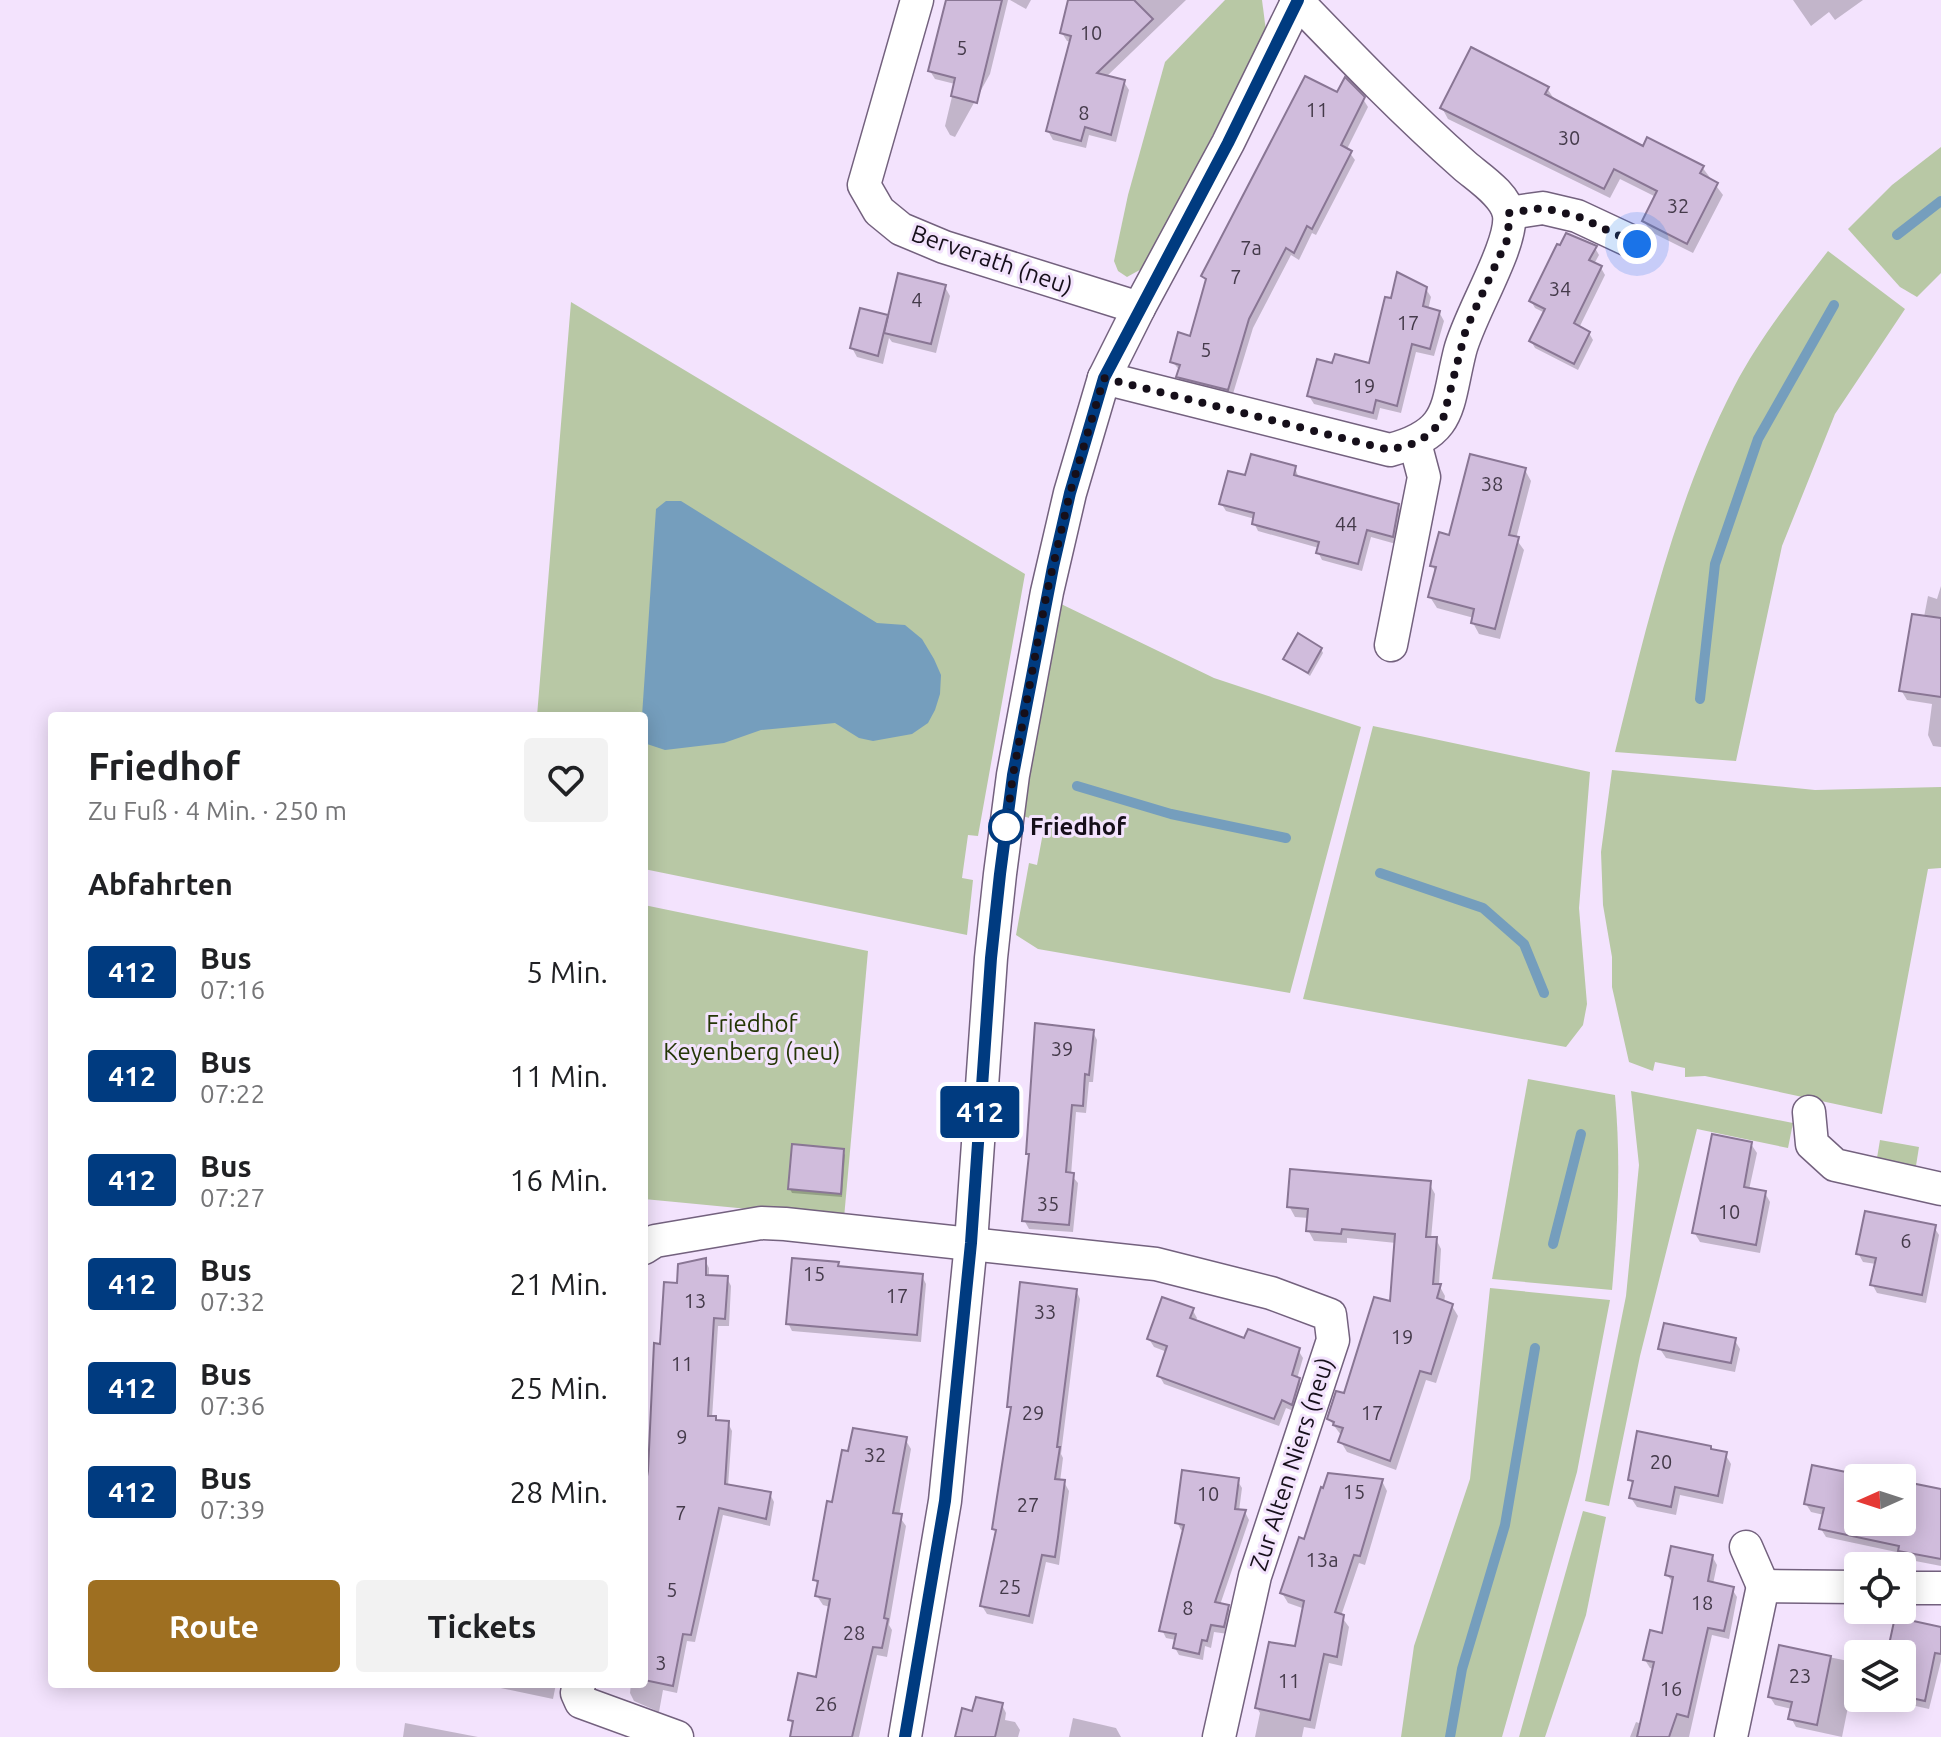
<!DOCTYPE html>
<html lang="de">
<head>
<meta charset="utf-8">
<style>
  body { margin:0; font-family:Ubuntu,sans-serif; background:#f2f2f2; color:#202124; height:100vh; display:flex; flex-direction:column; font-size:30px; white-space:nowrap }
  * { box-sizing:border-box; margin:0 }
  p { font-size:26px; color:#757577 }
  .icon { flex:none; width:44px; height:44px; fill:none; stroke:currentColor; stroke-width:2; stroke-linecap:round; stroke-linejoin:round }
  .map { position:relative; flex:1; overflow:hidden }
  .details { position:absolute; left:48px; top:712px; width:600px; height:976px; display:flex; flex-direction:column; background:#fff; border-radius:8px; box-shadow:0 4px 20px #0003 }
  .details>* { flex:none }
  .badge { padding:0 16px; border-radius:6px; font-size:28px; line-height:52px }
  .needle { width:52px; rotate:267deg }
  .fabs { position:absolute; left:1844px; top:1464px; display:grid; gap:16px }
  .fabs a { display:grid; place-items:center; width:72px; height:72px; border-radius:8px; background:#fff; box-shadow:0 4px 20px #0003; font-size:40px }
  .you { position:absolute; width:40px; height:40px; margin:-20px; border:6px solid #fff; border-radius:50%; background:#1a73e8; box-shadow:0 0 0 12px #1a73e833 }
  .map>.badge { position:absolute; translate:-50% -50%; box-shadow:0 0 0 4px #fff }
  h2 { padding:0 40px; font-size:30px; line-height:72px }
  .round { display:grid; place-items:center; flex:none; width:84px; height:84px; border-radius:8px; background:#f2f2f2 }
  .summary { display:flex; align-items:center; justify-content:space-between; height:136px; padding:0 40px }
  h1 { font-size:38px; font-weight:600; line-height:60px }
  .primary-button { display:flex; gap:16px; margin-top:auto; padding:16px 40px }
  .primary-button a { flex:1; height:92px; border-radius:8px; background:#9e6f21; color:#fff; font-size:32px; font-weight:600; line-height:92px; text-align:center }
  .primary-button a+a { background:#f2f2f2; color:#202124 }
  ul { padding:0; list-style:none }
  li { display:flex; align-items:center; gap:24px; height:104px; padding:0 40px }
  li div { flex:1 }
  li b { display:block; font-size:30px }
  li em { font-style:normal }
  li .badge { min-width:88px; font-weight:700; text-align:center }
  .map>svg:first-child { display:block }
  .green { fill:#b8c8a5 }
  .water { fill:#759ebd }
  .shadow { fill:#0003 }
  .lines { fill:none; stroke-linecap:round; stroke-linejoin:round }
  .stream { stroke:#759ebd; stroke-width:10 }
  .building { fill:#d0bcdc; stroke:#897694; stroke-width:2 }
  .minor-casing { stroke:#73617e; stroke-width:35 }
  .minor { stroke:#fff; stroke-width:32 }
  .line-casing { stroke:#fff; stroke-width:18 }
  .line { stroke:#003b80; stroke-width:12 }
  .walk { stroke:#160f1a; stroke-width:8; stroke-dasharray:0 14.4 }
  .stop-dot { fill:#fff; stroke:#003b80; stroke-width:4 }
  .labels { text-anchor:middle; stroke-width:6; stroke-linejoin:round; paint-order:stroke }
  .number-label { font-size:20px; fill:#443a4a }
  .street-label { font-size:24px; fill:#160f1a; stroke:#f3e3fd }
  .stop-label { font-size:24px; font-weight:bold; fill:#160f1a; stroke:#f3e3fd; text-anchor:start }
  .park-label { font-size:24px; fill:#253706; stroke:#f3e3fd }
</style>
</head>
<body>
<div class="map">
<svg width="1941" height="1737" viewBox="0 0 1941 1737">
  <rect width="100%" height="100%" fill="#f3e3fd"/>
  <g class="green">
    <path d="M1225,0H1262L1266,31L1145,267L1127,277L1118,271L1114,261L1128,195L1165,62Z"/>
    <path d="M1941,147V273L1917,297L1900,287L1848,229L1892,185Z"/>
    <path d="M1828,251L1905,309L1835,414L1782,546L1736,761L1615,752C1646,628 1675,501 1734,387C1760,337 1794,295 1828,251Z"/>
    <path d="M571,302L1025,574L978,836L968,835L962,878L973,880L967,935L644,869V716H537Z"/>
    <path d="M1059,603L1214,678L1361,727L1290,993L1038,949L1016,935L1029,863L1037,865L1045,822L1022,816L1034,739Z"/>
    <path d="M1373,726L1590,772L1579,908L1587,1004L1583,1025L1566,1047L1303,999Z"/>
    <path d="M1612,770L1815,790L1941,787V868L1928,869L1882,1114L1705,1076L1685,1077V1068L1655,1062L1653,1071L1629,1062L1612,987V957L1603,905L1601,852Z"/>
    <path d="M644,905L868,951L844,1218L644,1199Z"/>
    <path d="M1528,1079L1615,1095C1621,1163 1618,1222 1612,1290L1492,1279Z"/>
    <path d="M1631,1091L1793,1123L1788,1148L1697,1129L1640,1356L1609,1506L1585,1501L1626,1296L1639,1165Z"/>
    <path d="M1880,1140L1919,1147L1915,1172L1876,1164Z"/>
    <path d="M1490,1288L1610,1300L1577,1472L1502,1737H1401L1414,1646L1470,1479Z"/>
    <path d="M1583,1511L1606,1517L1586,1615L1545,1737H1519Z"/>
  </g>
  <path class="water" d="M666,501H681L877,623L905,625L922,639L934,659L941,675L940,694L935,710L928,723L912,734L873,741L859,738L835,723L761,730L724,743L665,750L644,743L642,716L656,509Z"/>
  <g class="shadow">
    <path d="M948,0H1008L990,74L955,137L950,135L945,126L955,84L935,79L930,71Z"/>
    <path d="M1010,0H1031L1026,9Z"/>
    <path d="M1074,0H1186L1106,77L1124,82L1129,90L1116,142L1089,135L1086,148L1053,140L1048,131L1072,42L1067,41L1062,33Z"/>
    <path d="M1793,0H1863L1835,20L1829,12L1811,26Z"/>
    <path d="M1547,88L1554,99L1643,148L1702,167L1723,195L1693,253L1651,232L1644,221L1656,197L1620,179L1610,198L1448,119L1442,108Z"/>
    <path d="M1338,95L1363,99L1368,107L1347,149L1355,160L1316,235L1312,233L1299,260L1291,255L1253,328L1232,397L1183,384L1178,376L1180,371L1172,361L1191,339L1207,283L1203,276Z"/>
    <path d="M1595,248L1599,255L1594,264L1601,268L1605,275L1579,328L1589,333L1593,340L1578,370L1535,348L1531,341L1545,313L1535,308L1531,301Z"/>
    <path d="M945,287L950,296L936,353L892,342L889,338L883,364L857,357L852,348L887,317L889,321Z"/>
    <path d="M1426,289L1431,297L1428,310L1439,312L1444,321L1434,356L1416,352L1401,413L1380,408L1377,420L1314,404L1309,396L1334,366L1370,365L1392,300Z"/>
    <path d="M1295,468L1299,478L1398,506L1402,513L1396,544L1371,537L1362,571L1322,560L1318,552L1319,548L1258,531L1254,523L1255,519L1226,511L1221,503L1246,478Z"/>
    <path d="M1525,470L1531,481L1516,539L1524,550L1500,639L1479,634L1473,623L1474,618L1437,608L1430,597L1436,573L1432,565L1450,537Z"/>
    <path d="M1941,586V747L1933,746L1928,735L1932,704L1907,700L1901,690L1924,617L1928,596L1937,599Z"/>
    <path d="M1321,649L1323,653L1310,676L1286,659Z"/>
    <path d="M1093,1032L1097,1040L1093,1082H1089L1086,1113L1076,1112L1071,1175L1078,1183L1073,1232L1029,1229L1024,1220L1031,1159L1028,1154Z"/>
    <path d="M1751,1144L1757,1153L1749,1190L1765,1193L1770,1202L1760,1253L1700,1242L1694,1232Z"/>
    <path d="M843,1151L845,1155L842,1197L792,1193L790,1189Z"/>
    <path d="M1429,1183L1435,1194L1431,1239H1436L1441,1249L1439,1285L1445,1296L1444,1302L1452,1306L1458,1316L1436,1383L1426,1380L1396,1470L1347,1452L1341,1442V1435L1329,1419L1345,1396L1391,1304L1396,1243L1347,1238V1243L1314,1241L1308,1230L1309,1218L1295,1217L1289,1206Z"/>
    <path d="M1934,1227L1939,1235L1926,1303L1877,1293L1872,1284L1876,1264L1863,1262L1858,1253Z"/>
    <path d="M705,1260L709,1268V1277L727,1278L731,1286L729,1326H718L712,1418L716,1422L728,1423L732,1431L728,1486L770,1494L774,1502L770,1526L723,1515L695,1642L687,1641L677,1693L663,1690L659,1712L634,1701L630,1693L631,1684H644V1503L679,1285Z"/>
    <path d="M837,1264L840,1268L922,1276L926,1284L921,1342L792,1331L788,1323Z"/>
    <path d="M1076,1290L1080,1299L1061,1454L1063,1458L1060,1482H1064L1069,1491L1059,1565L1046,1562L1033,1624L987,1614L982,1606L997,1534L994,1529L1012,1411L1009,1406Z"/>
    <path d="M1192,1309L1197,1318L1195,1322L1246,1341L1298,1350L1303,1358L1297,1379L1304,1388L1296,1412L1286,1408L1279,1426L1164,1384L1159,1375L1167,1352L1154,1347L1149,1339Z"/>
    <path d="M1734,1339L1740,1349L1735,1372L1666,1358L1660,1349Z"/>
    <path d="M905,1439L911,1449L899,1516L906,1526L889,1625L892,1630L887,1657L877,1655L859,1737H792L794,1726L790,1720L817,1679L830,1607L823,1605L817,1596L819,1586L815,1580L833,1504Z"/>
    <path d="M1712,1452L1725,1454L1731,1464L1723,1504L1680,1495L1676,1515L1637,1507L1631,1498L1634,1486L1630,1480Z"/>
    <path d="M1814,1467L1865,1478H1858V1522H1902V1486L1941,1491V1566L1905,1559L1901,1553L1826,1537L1821,1529L1824,1515L1811,1512L1806,1504Z"/>
    <path d="M1237,1480L1242,1488L1239,1511L1245,1512L1249,1520L1220,1605L1228,1607L1232,1615L1228,1634L1214,1632L1211,1648L1205,1646L1203,1660L1179,1655L1175,1648L1176,1640L1166,1638L1162,1630L1185,1531L1181,1530L1177,1522Z"/>
    <path d="M1382,1481L1387,1491L1365,1565L1359,1563L1341,1616L1349,1627L1342,1666L1329,1663L1315,1729L1304,1727L1302,1737H1255L1260,1713L1257,1708L1297,1648L1305,1609L1288,1603L1282,1593L1306,1541Z"/>
    <path d="M1712,1556L1717,1565L1713,1584L1732,1589L1737,1597L1729,1639L1712,1635L1689,1737H1630L1636,1722L1642,1724L1654,1669L1650,1668L1645,1660L1663,1635L1674,1584L1667,1575Z"/>
    <path d="M1941,1629V1661L1929,1709L1884,1699L1883,1704L1850,1697L1842,1737L1796,1727L1791,1718L1792,1709L1775,1705L1770,1697L1780,1647L1858,1663V1698H1902V1654H1889Z"/>
    <path d="M482,1684H556L553,1699Z"/>
    <path d="M1002,1705L1006,1713L1005,1720L1015,1722L1020,1730L1018,1737H957L974,1713Z"/>
    <path d="M1073,1718L1116,1728L1121,1737H1069Z"/>
    <path d="M405,1723L478,1737H403Z"/>
  </g>
  <g class="lines">
    <g class="stream">
      <path d="M1897,235L1941,201"/>
      <path d="M1700,699L1715,564L1758,439L1834,305"/>
      <path d="M1077,786L1171,814L1286,838"/>
      <path d="M1380,873L1483,908L1524,944L1544,993"/>
      <path d="M1553,1244L1581,1134"/>
      <path d="M1450,1737L1462,1669L1505,1525L1535,1348"/>
    </g>
  </g>
  <g class="building">
    <path d="M946,0H1002L977,103L951,96L955,78L928,71Z"/>
    <path d="M1068,0H1134L1153,19L1097,73L1125,80L1111,135L1085,127L1081,141L1046,131L1071,36L1060,33Z"/>
    <path d="M1471,47L1549,87L1545,94L1643,146L1647,137L1704,166L1700,173L1718,183L1687,244L1642,221L1657,191L1614,169L1604,189L1440,108Z"/>
    <path d="M1305,76L1337,92L1345,77L1365,97L1341,145L1352,151L1312,229L1307,226L1294,253L1286,248L1249,319L1228,390L1176,377L1180,365L1170,362L1178,332L1190,336L1206,279L1201,276Z"/>
    <path d="M1566,233L1597,246L1589,260L1602,266L1574,323L1590,332L1574,364L1529,341L1545,309L1529,301L1557,244L1560,245Z"/>
    <path d="M1397,272L1427,287L1423,306L1440,311L1430,349L1412,344L1397,406L1376,400L1373,413L1307,396L1317,359L1332,363L1335,354L1369,363L1385,297L1391,298Z"/>
    <path d="M898,273L946,285L931,344L884,333Z"/>
    <path d="M860,308L888,315L878,356L850,348Z"/>
    <path d="M1251,454L1296,466L1294,475L1399,504L1393,537L1367,530L1358,564L1316,553L1319,542L1252,524L1254,513L1219,504L1228,471L1245,475Z"/>
    <path d="M1470,454L1526,468L1509,535L1519,537L1495,629L1471,623L1474,609L1428,597L1436,567L1430,566L1439,532L1449,535Z"/>
    <path d="M1912,614L1941,618V697L1899,691Z"/>
    <path d="M1298,633L1322,648L1308,673L1283,659Z"/>
    <path d="M1035,1023L1094,1030L1089,1075L1085,1074L1083,1106L1072,1105L1066,1172L1074,1173L1069,1225L1022,1221L1029,1154H1026Z"/>
    <path d="M1712,1134L1752,1142L1744,1187L1766,1191L1756,1245L1692,1233Z"/>
    <path d="M792,1144L844,1149L841,1194L788,1189Z"/>
    <path d="M1290,1169L1431,1181L1426,1237H1437L1433,1284H1441L1437,1298L1453,1304L1431,1374L1420,1371L1390,1461L1338,1442L1343,1428L1333,1425L1334,1422L1327,1419L1336,1391L1344,1393L1374,1297L1390,1301L1395,1234L1342,1229L1341,1234L1306,1231L1308,1209L1287,1207Z"/>
    <path d="M1865,1211L1936,1225L1922,1295L1870,1285L1876,1258L1856,1254Z"/>
    <path d="M706,1258V1275L728,1276L725,1319L714,1318L708,1416H716V1420L729,1421L725,1484L771,1492L766,1519L719,1508L691,1635L683,1634L673,1686L644,1680V1493L648,1471L654,1343L660,1344L664,1282L677,1283L678,1264Z"/>
    <path d="M792,1258L839,1262L838,1266L923,1274L917,1335L786,1324Z"/>
    <path d="M1020,1282L1077,1289L1057,1447H1060L1055,1479L1065,1480L1058,1537L1055,1557L1042,1555L1029,1616L980,1606L996,1530L992,1529L1011,1407H1007Z"/>
    <path d="M1162,1297L1194,1308L1190,1318L1244,1338L1248,1329L1300,1348L1292,1375L1300,1378L1292,1405L1282,1400L1274,1419L1157,1376L1167,1346L1147,1339Z"/>
    <path d="M1664,1323L1736,1338L1731,1363L1658,1349Z"/>
    <path d="M853,1428L907,1437L893,1513L902,1514L884,1618L888,1619L882,1648L873,1647L852,1737H790L793,1721L788,1720L798,1673L816,1677L830,1599L815,1596L818,1581L813,1580L827,1501L832,1502L842,1450L848,1451Z"/>
    <path d="M1637,1431L1711,1446V1449L1727,1452L1718,1496L1675,1487L1671,1507L1629,1498L1633,1481L1628,1480Z"/>
    <path d="M1812,1465L1875,1478H1858V1522H1902V1484L1910,1486L1911,1483L1941,1489V1559L1898,1551L1899,1546L1819,1529L1824,1508L1804,1504Z"/>
    <path d="M1182,1470L1239,1478L1235,1509L1246,1510L1215,1602L1229,1605L1224,1627L1211,1625L1207,1641L1202,1640L1199,1654L1173,1648L1176,1634L1159,1631L1184,1525L1175,1523Z"/>
    <path d="M1328,1473L1383,1479L1360,1556L1354,1555L1335,1612L1344,1615L1337,1657L1324,1654L1310,1720L1255,1708L1269,1642L1295,1646L1304,1601L1280,1593L1299,1537L1304,1539L1321,1487L1323,1488Z"/>
    <path d="M1671,1546L1713,1555L1708,1581L1734,1587L1724,1631L1708,1628L1688,1717L1677,1714L1669,1737H1637L1654,1662L1643,1660L1650,1630L1662,1633L1673,1577L1665,1575Z"/>
    <path d="M1895,1617L1941,1627V1654L1935,1653L1925,1701L1902,1696V1654H1887Z"/>
    <path d="M1779,1645L1831,1656L1817,1725L1788,1719L1792,1702L1768,1697Z"/>
    <path d="M976,1697L1003,1703L995,1737H955L962,1708L972,1711Z"/>
  </g>
  <g class="lines">
    <g class="minor-casing">
      <g id="minor">
        <path d="M917,0L864,185L879,211L901,229L944,247L1139,308"/>
        <path d="M1509,213L1543,208L1577,216L1637,244"/>
        <path d="M1104,378L1390,450C1453,433 1446,407 1460,351C1469,315 1513,245 1509,215C1506,195 1479,178 1465,166C1406,114 1351,57 1296,0"/>
        <path d="M1391,645L1424,477L1415,443"/>
        <path d="M1809,1112L1812,1144L1835,1165L1941,1189"/>
        <path d="M644,1248L655,1241L761,1223L785,1224L1156,1264L1271,1293L1330,1315L1333,1340L1255,1576L1219,1737"/>
        <path d="M1746,1547L1763,1586"/>
        <path d="M1902,1588H1941"/>
        <path d="M579,1684L577,1693L581,1702L677,1737"/>
        <path d="M905,1737L945,1501L971,1243L991,958L1000,874L1013,775L1047,592L1070,493L1104,378L1139,308L1228,143L1298,0"/>
        <path d="M1731,1737L1763,1586L1858,1587"/>
      </g>
    </g>
    <use href="#minor" class="minor"/>
  </g>
  <g class="lines">
    <g class="line-casing">
      <path id="line" d="M905,1737L945,1501L971,1243L991,958L1000,874L1013,775L1053,567L1070,493L1104,378L1228,143L1298,0"/>
    </g>
    <use href="#line" class="line"/>
    <path class="walk" d="M1006,827L1013,775L1047,592L1070,493L1104,378L1390,450L1415,443L1430,434L1443,419L1466,329L1508,238L1509,213L1543,208L1577,216L1637,244"/>
  </g>
  <circle class="stop-dot" cx="1006" cy="827" r="16"/>
  <g class="labels">
    <g class="number-label">
      <text x="1091" y="40">10</text>
      <text x="962" y="55">5</text>
      <text x="1317" y="117">11</text>
      <text x="1084" y="120">8</text>
      <text x="1569" y="145">30</text>
      <text x="1678" y="213">32</text>
      <text x="1251" y="255">7a</text>
      <text x="1236" y="284">7</text>
      <text x="1560" y="296">34</text>
      <text x="917" y="307">4</text>
      <text x="1408" y="330">17</text>
      <text x="1206" y="357">5</text>
      <text x="1364" y="393">19</text>
      <text x="1492" y="491">38</text>
      <text x="1346" y="531">44</text>
      <text x="1062" y="1056">39</text>
      <text x="1048" y="1211">35</text>
      <text x="1729" y="1219">10</text>
      <text x="1906" y="1248">6</text>
      <text x="814" y="1281">15</text>
      <text x="897" y="1303">17</text>
      <text x="695" y="1308">13</text>
      <text x="1045" y="1319">33</text>
      <text x="1402" y="1344">19</text>
      <text x="682" y="1371">11</text>
      <text x="1033" y="1420">29</text>
      <text x="1372" y="1420">17</text>
      <text x="682" y="1444">9</text>
      <text x="875" y="1462">32</text>
      <text x="1661" y="1469">20</text>
      <text x="1354" y="1499">15</text>
      <text x="1208" y="1501">10</text>
      <text x="1028" y="1512">27</text>
      <text x="681" y="1520">7</text>
      <text x="1322" y="1567">13a</text>
      <text x="1010" y="1594">25</text>
      <text x="672" y="1597">5</text>
      <text x="1702" y="1610">18</text>
      <text x="1188" y="1615">8</text>
      <text x="854" y="1640">28</text>
      <text x="661" y="1670">3</text>
      <text x="1800" y="1683">23</text>
      <text x="1289" y="1688">11</text>
      <text x="1671" y="1696">16</text>
      <text x="826" y="1711">26</text>
    </g>
    <g class="street-label">
      <text transform="translate(992 260) rotate(19)" y="8">Berverath (neu)</text>
      <text transform="translate(1292 1464) rotate(-72)" y="8">Zur Alten Niers (neu)</text>
    </g>
    <g class="stop-label">
      <text x="1030" y="835">Friedhof</text>
    </g>
    <g class="park-label">
      <text x="752" y="1032">Friedhof<tspan x="752" dy="28">Keyenberg (neu)</tspan></text>
    </g>
  </g>
</svg>
<div class="fabs">
<a><svg class="needle" viewBox="-14 -14 28 28"><path d="M0-13l5 13h-10z" fill="#e53935"/><path d="M0 13l5-13h-10z" fill="#757577"/></svg></a>
<a><svg class="icon" aria-label="locate" viewBox="0 0 24 24"><circle cx="12" cy="12" r="6"/><path d="M12 2v4M12 18v4M2 12h4M18 12h4"/></svg></a>
<a><svg class="icon" aria-label="layers" viewBox="0 0 24 24"><path d="M12 4l9 5-9 5-9-5zM3 14l9 5 9-5"/></svg></a>
</div>
<div class="you" style="left:1637px;top:244px"></div>
<b class="badge" style="left:980px;top:1112px;background:#003b80;color:#fff">412</b>
<section class="details">
<div class="summary"><div><h1>Friedhof</h1><p>Zu Fuß · 4 Min. · 250 m</p></div><a class="round"><svg class="icon" aria-label="heart" viewBox="0 0 24 24"><path d="M12 20l-8-8c-3-5 5-10 8-4 3-6 11-1 8 4z"/></svg></a></div>
<h2>Abfahrten</h2>
<ul>
<li><span class="badge" style="background:#003b80;color:#fff">412</span><div><b>Bus</b><p>07:16</p></div><em>5 Min.</em></li>
<li><span class="badge" style="background:#003b80;color:#fff">412</span><div><b>Bus</b><p>07:22</p></div><em>11 Min.</em></li>
<li><span class="badge" style="background:#003b80;color:#fff">412</span><div><b>Bus</b><p>07:27</p></div><em>16 Min.</em></li>
<li><span class="badge" style="background:#003b80;color:#fff">412</span><div><b>Bus</b><p>07:32</p></div><em>21 Min.</em></li>
<li><span class="badge" style="background:#003b80;color:#fff">412</span><div><b>Bus</b><p>07:36</p></div><em>25 Min.</em></li>
<li><span class="badge" style="background:#003b80;color:#fff">412</span><div><b>Bus</b><p>07:39</p></div><em>28 Min.</em></li>
</ul>
<div class="primary-button"><a>Route</a><a>Tickets</a></div>
</section>
</div>
</body>
</html>
